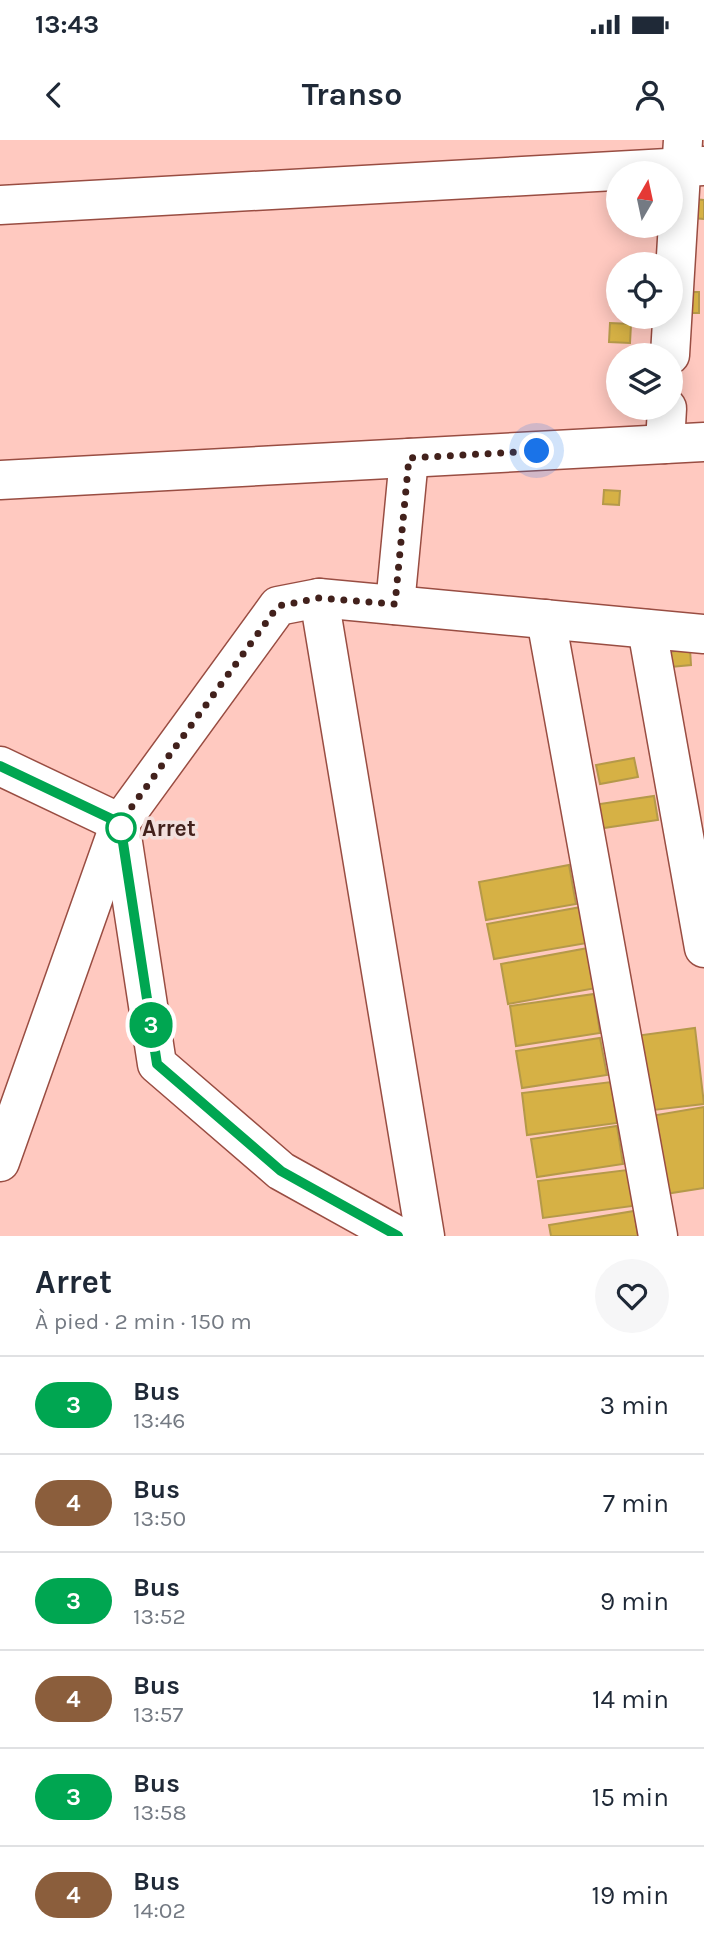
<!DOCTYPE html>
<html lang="fr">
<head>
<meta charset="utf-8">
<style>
  body { margin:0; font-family:Karla,sans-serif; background:#f6f6f7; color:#1f2937; height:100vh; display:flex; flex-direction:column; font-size:26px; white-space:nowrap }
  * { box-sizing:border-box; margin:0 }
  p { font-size:23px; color:#747a83 }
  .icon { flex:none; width:38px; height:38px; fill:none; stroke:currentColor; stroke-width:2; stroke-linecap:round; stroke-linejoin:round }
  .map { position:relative; height:1096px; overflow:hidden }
  .side { display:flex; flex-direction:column; background:#fff; flex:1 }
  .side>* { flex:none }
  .badge { padding:0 14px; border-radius:23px; font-size:24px; line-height:46px }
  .needle { width:46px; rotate:9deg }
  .controls { position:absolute; left:606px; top:21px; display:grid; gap:14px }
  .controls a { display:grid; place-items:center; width:77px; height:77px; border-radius:50%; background:#fff; box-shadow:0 4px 18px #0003; font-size:35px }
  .you { position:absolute; width:35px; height:35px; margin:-18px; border:5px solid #fff; border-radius:50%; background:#1a73e8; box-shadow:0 0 0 10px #1a73e833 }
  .map>.badge { position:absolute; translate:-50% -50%; box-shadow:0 0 0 4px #fff }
  .round { display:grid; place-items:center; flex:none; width:74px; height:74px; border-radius:37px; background:#f6f6f7 }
  .overview { display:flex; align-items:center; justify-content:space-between; height:119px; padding:0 35px }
  h1 { font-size:33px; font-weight:700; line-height:52px }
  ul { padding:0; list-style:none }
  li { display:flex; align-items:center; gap:21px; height:98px; padding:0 35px; border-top:2px solid #e0e1e3 }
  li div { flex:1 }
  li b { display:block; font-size:26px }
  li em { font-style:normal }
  li .badge { min-width:77px; font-weight:700; text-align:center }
  .status { display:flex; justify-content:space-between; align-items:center; height:49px; padding:0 35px; background:#fff; direction:ltr }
  .status svg { height:19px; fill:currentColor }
  header { display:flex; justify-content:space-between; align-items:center; height:91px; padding:0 35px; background:#fff; font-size:32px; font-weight:700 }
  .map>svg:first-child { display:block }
  .building { fill:#d6b145; stroke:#b59949; stroke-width:2 }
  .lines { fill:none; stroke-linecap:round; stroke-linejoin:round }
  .minor-casing { stroke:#994d42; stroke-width:41 }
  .minor { stroke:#fff; stroke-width:38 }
  .line-casing { stroke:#fff; stroke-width:16 }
  .line { stroke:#00a651; stroke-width:10 }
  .walk { stroke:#42211c; stroke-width:7; stroke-dasharray:0 12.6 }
  .stop-dot { fill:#fff; stroke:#00a651; stroke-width:3.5 }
  .labels { text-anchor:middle; stroke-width:7; stroke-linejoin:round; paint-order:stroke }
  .stop-label { font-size:23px; font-weight:bold; fill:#42211c; stroke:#f3e0dd; text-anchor:start }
</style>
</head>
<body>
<div class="status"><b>13:43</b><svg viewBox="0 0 49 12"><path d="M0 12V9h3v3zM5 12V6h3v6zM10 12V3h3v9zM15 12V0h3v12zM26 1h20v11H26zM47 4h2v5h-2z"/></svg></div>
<header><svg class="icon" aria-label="back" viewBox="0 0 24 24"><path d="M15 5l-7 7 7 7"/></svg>Transo<svg class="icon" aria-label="person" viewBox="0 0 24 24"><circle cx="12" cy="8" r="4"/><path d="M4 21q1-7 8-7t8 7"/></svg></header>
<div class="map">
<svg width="704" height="1096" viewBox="0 0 704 1096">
  <rect width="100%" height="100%" fill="#ffc9c0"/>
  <g class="building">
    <path d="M694,59L704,60V79L692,78Z"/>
    <rect x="689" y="152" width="10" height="21"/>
    <path d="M610,183L631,184L630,203L609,202Z"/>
    <path d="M604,350L620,351L619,365L603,364Z"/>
    <path d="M690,509L691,525L671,527L669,512Z"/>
    <path d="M634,618L638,637L600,644L596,625Z"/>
    <path d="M654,656L658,680L597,689L593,665Z"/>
    <path d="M569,725L576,764L486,780L479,742Z"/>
    <path d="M581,767L587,803L494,819L487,784Z"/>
    <path d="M588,808L596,848L508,864L501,824Z"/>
    <path d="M594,854L600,893L516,906L510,866Z"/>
    <path d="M695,888L704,964L645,971L635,896Z"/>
    <path d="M600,898L607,935L522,948L516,911Z"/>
    <path d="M611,942L617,983L527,995L522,953Z"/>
    <path d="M704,967V1048L665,1054L651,976Z"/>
    <path d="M617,986L623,1024L537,1037L531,999Z"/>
    <path d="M635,1029L640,1065L543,1078L538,1041Z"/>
    <path d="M634,1071L638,1096H551L549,1085Z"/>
  </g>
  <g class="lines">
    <g class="minor-casing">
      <g id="minor">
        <path d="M0,65L704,26"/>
        <path d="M670,215L683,0"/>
        <path d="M665,304L667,268"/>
        <path d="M0,340L704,302"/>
        <path d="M319,458L425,1096"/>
        <path d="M395,465L409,318"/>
        <path d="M546,479L658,1096"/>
        <path d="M647,489L704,808"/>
        <path d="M0,626L120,683L157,924L281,1031L398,1096"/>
        <path d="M0,1022L120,683L278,466L319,458L704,494"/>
      </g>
    </g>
    <use href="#minor" class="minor"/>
  </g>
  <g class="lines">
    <g class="line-casing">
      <path id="line" d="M0,626L120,683L157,924L281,1031L398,1096"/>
    </g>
    <use href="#line" class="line"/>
    <path class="walk" d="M121,688L120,683L278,466L319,458L395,464L409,318L537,311"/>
  </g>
  <circle class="stop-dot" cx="121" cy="688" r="14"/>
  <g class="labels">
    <g class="stop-label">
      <text x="142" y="696">Arret</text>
    </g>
  </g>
</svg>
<div class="controls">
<a><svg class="needle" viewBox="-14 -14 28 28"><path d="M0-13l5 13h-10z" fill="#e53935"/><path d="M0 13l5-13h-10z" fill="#747a83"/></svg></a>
<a><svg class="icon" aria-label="locate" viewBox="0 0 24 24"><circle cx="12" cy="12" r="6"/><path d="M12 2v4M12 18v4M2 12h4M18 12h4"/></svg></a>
<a><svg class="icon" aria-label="layers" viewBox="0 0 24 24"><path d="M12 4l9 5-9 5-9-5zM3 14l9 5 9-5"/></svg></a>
</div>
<div class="you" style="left:537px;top:311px"></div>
<b class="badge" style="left:151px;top:885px;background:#00a651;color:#fff">3</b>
</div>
<section class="side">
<div class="overview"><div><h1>Arret</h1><p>À pied · 2 min · 150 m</p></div><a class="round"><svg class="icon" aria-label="heart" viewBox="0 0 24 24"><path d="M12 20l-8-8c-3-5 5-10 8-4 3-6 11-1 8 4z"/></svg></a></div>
<ul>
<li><span class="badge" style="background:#00a651;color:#fff">3</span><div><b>Bus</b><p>13:46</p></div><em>3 min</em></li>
<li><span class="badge" style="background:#8b5e3c;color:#fff">4</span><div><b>Bus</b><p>13:50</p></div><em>7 min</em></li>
<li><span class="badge" style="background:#00a651;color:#fff">3</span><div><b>Bus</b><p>13:52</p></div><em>9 min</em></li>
<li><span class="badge" style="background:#8b5e3c;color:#fff">4</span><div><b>Bus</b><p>13:57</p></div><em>14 min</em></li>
<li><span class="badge" style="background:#00a651;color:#fff">3</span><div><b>Bus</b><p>13:58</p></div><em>15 min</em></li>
<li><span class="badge" style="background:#8b5e3c;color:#fff">4</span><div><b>Bus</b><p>14:02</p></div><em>19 min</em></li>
</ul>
</section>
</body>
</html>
